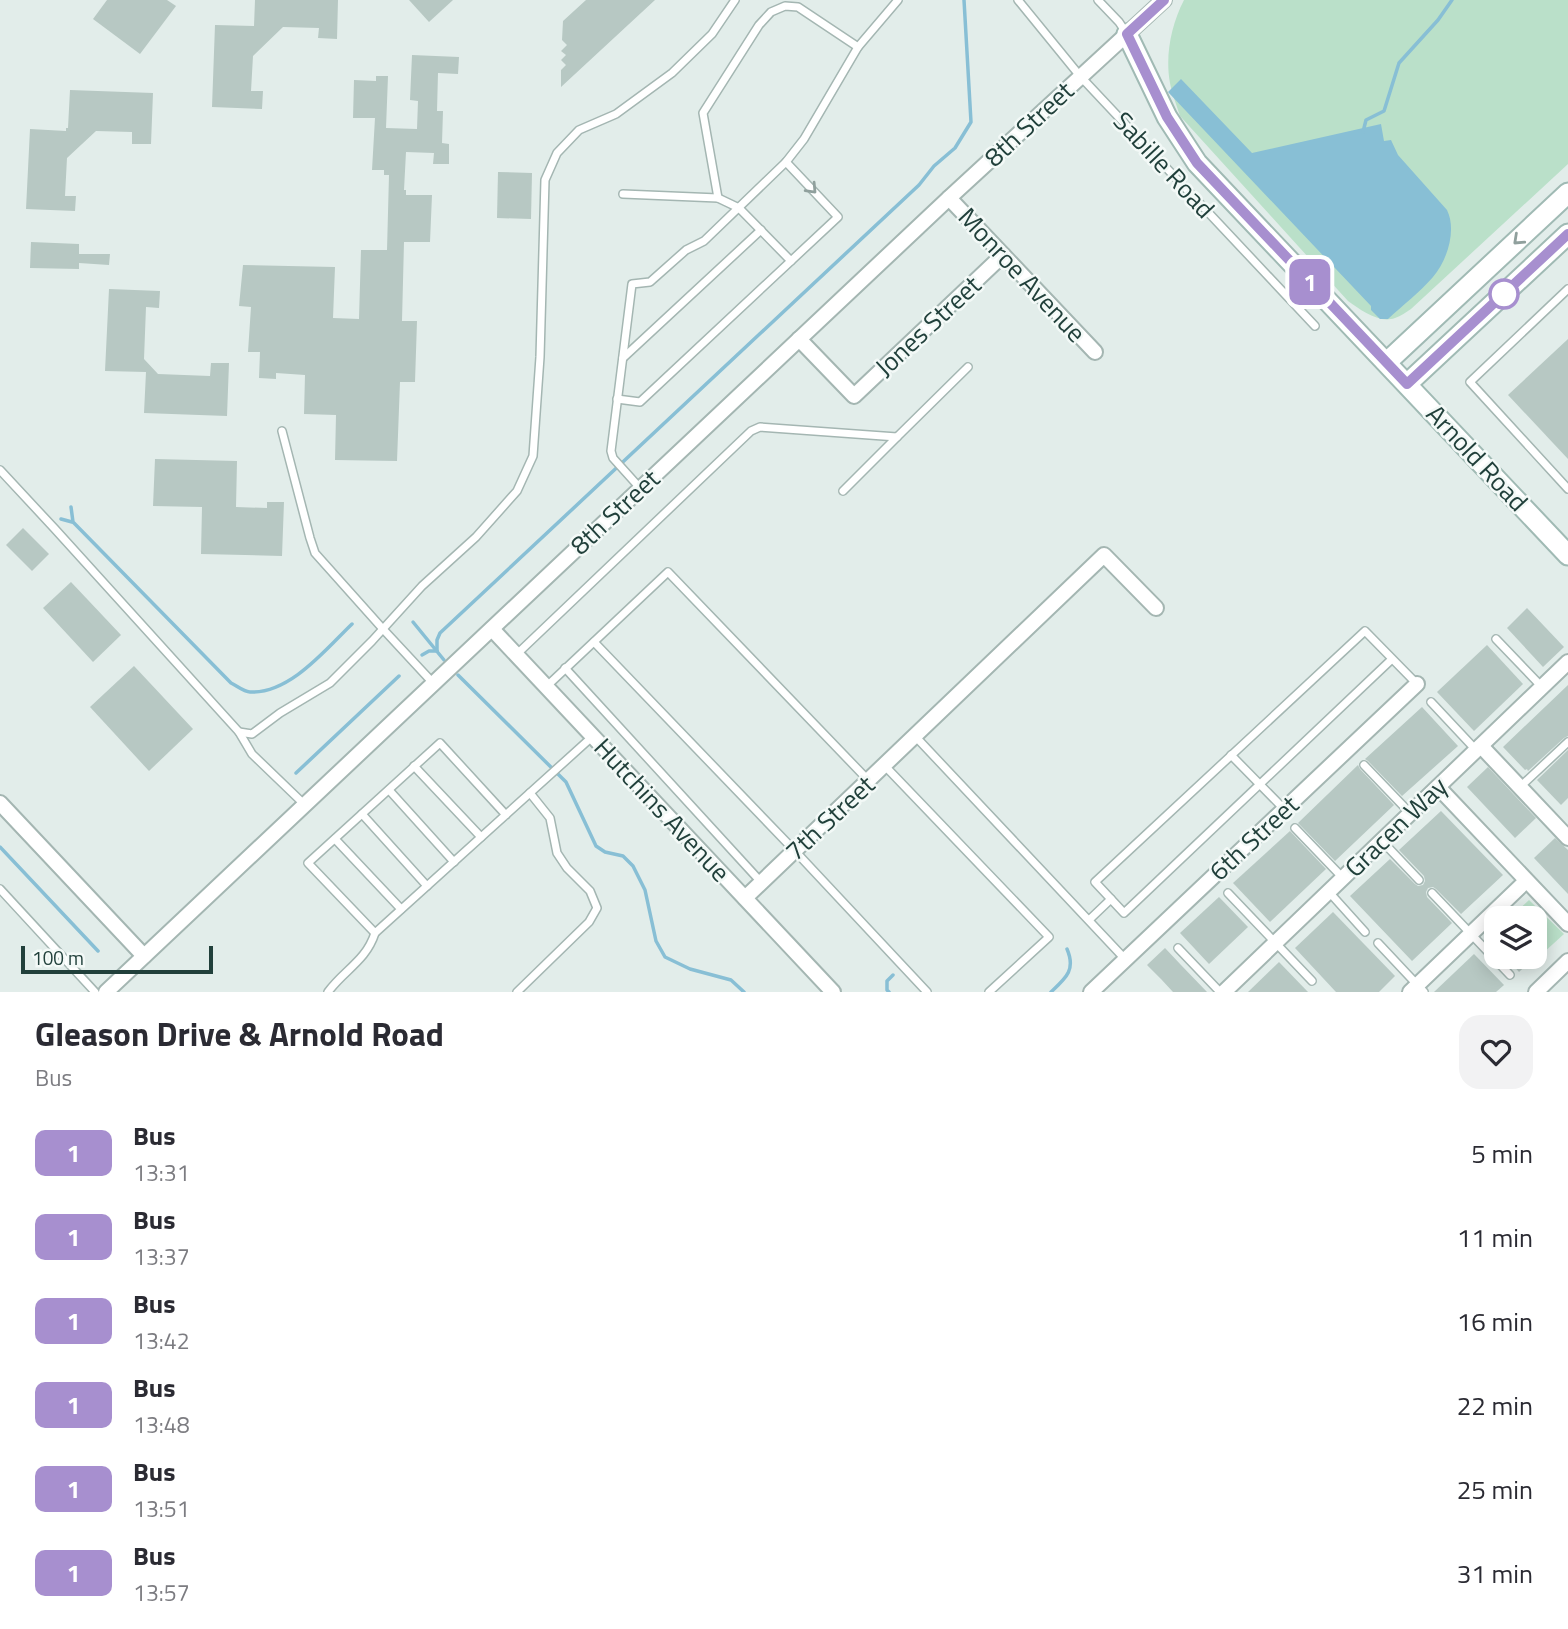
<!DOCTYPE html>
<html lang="en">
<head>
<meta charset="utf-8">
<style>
  body { margin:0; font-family:"Titillium Web",sans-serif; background:#f2f2f3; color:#2b2b33; height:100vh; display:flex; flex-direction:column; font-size:26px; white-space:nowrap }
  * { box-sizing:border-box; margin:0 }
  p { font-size:23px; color:#7c7c81 }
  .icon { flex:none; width:38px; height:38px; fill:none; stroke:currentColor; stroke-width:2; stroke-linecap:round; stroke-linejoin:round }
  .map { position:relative; height:992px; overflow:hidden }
  .side { display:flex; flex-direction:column; background:#fff; flex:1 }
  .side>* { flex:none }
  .badge { padding:0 14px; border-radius:10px; font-size:24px; line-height:46px }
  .controls { position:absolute; left:1484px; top:906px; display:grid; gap:14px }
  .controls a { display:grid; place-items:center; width:63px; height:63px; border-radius:14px; background:#fff; box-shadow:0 4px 18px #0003; font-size:35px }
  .scale { position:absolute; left:21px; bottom:18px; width:192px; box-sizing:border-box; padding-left:7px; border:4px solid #21403b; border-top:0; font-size:19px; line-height:24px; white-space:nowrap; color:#21403b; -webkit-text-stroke:5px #f3f9f7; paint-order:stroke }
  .map>.badge { position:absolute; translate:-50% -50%; box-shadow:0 0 0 4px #fff }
  .round { display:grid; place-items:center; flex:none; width:74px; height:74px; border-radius:21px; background:#f2f2f3 }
  .summary { display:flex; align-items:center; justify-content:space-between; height:119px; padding:0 35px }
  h1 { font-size:33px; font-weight:700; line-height:52px }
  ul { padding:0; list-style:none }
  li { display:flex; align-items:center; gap:21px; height:84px; padding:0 35px }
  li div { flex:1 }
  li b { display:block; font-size:26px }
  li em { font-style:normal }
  li .badge { min-width:77px; font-weight:700; text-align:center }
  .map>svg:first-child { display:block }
  .green { fill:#bae0c9 }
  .water { fill:#88bfd5 }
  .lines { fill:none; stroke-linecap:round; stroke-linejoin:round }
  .stream { stroke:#88bfd5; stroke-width:3.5 }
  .building { fill:#b7c8c3 }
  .lane-casing { stroke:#a4b6b2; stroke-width:10 }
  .street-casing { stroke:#a4b6b2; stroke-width:18 }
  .secondary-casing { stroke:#a0bab4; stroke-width:23 }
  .lane { stroke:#fff; stroke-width:7 }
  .street { stroke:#fff; stroke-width:14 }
  .secondary { stroke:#fff; stroke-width:19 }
  .oneway { stroke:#90a09d }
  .line-casing { stroke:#fff; stroke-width:16 }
  .line { stroke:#a78fcf; stroke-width:10 }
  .stop-dot { fill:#fff; stroke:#a78fcf; stroke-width:3.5 }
  .labels { text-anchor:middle; stroke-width:5; stroke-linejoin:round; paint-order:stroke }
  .street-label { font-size:26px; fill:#21403b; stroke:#f3f9f7 }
</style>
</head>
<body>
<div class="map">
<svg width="1568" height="992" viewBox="0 0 1568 992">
  <rect width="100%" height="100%" fill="#e2edea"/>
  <g class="green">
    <path d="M1184,0H1568V164L1411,309C1406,312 1401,316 1395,318C1379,324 1361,310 1348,301L1180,116C1177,106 1172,94 1170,83C1165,56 1171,25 1184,0Z"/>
    <path d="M1529,900L1564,934L1542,954L1535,947V919H1509Z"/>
  </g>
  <path class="water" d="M1181,79L1252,153L1381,124L1384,141L1391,140L1398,155L1447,210C1457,230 1447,261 1433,277C1420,292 1403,305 1388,319H1380L1371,310V306L1168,92Z"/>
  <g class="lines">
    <g class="stream">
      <path d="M1363,132L1366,120L1384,111L1399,63L1438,20L1452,0"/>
      <path d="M71,507L73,522L231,683C237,686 244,692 250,692C290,694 326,649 352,624"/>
      <path d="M61,519L72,522"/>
      <path d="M413,622L444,660"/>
      <path d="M437,651V640L440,633L919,185L934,166L955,148L971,122L964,0"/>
      <path d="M422,655L429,651H437"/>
      <path d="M458,675L566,782L596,846L605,852L623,856L633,866L645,890L656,941L665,957L690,969L731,980L744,992"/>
      <path d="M296,773L399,676"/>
      <path d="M0,847L98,951"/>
      <path d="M889,992L887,990V981L893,975"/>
      <path d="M1051,992C1066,978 1076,970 1067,949"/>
    </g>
  </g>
  <g class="building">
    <path d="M107,0H167L176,6L140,54L93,19Z"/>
    <path d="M255,0H338L337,39L318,38L319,28L283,27L253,56L251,91H263L262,109L212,107L215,25L254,26Z"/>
    <path d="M409,0H453L429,22Z"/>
    <path d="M586,0H655L561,87V70L566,65L561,60L566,55L561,51L567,45L562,40L563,21Z"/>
    <path d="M412,55L459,57L458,74L438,73L437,111H443L442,143L449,144V164H433L434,153L406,152L404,190H406V195H432L430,242H404L402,321H417L415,382H400L397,461L335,460L336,415L304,414L305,375L276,373V379L259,378L260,352H248L251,307L239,306L243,265L335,267L333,318L359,319L361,250H387L389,175H384V170H372L375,118H353L354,80L376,81V76H388L386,128L417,129L418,101L410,100Z"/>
    <path d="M70,90L153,93L151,144H132V132L96,131L67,158L65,196H76L75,211L26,209L30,129L66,131V128H68Z"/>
    <path d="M498,172L532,173L531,219L497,218Z"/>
    <path d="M31,242L79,244V254H110L109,265L79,263V269L30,268Z"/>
    <path d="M109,289L160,291L159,308L146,307L144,359L158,374L210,376L211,363H229L227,416L144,413L146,372L105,371Z"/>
    <path d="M1568,339V459L1508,395Z"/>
    <path d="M155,459L237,461L236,507L267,508V502H284L282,556L201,554L202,507L153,506Z"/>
    <path d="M23,528L49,554L32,571L6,545Z"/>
    <path d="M71,582L121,635L93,662L43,608Z"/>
    <path d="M1527,608L1564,647L1543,667L1507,628Z"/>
    <path d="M1487,645L1523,684L1474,731L1437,692Z"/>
    <path d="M134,666L193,729L149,771L90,707Z"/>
    <path d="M1568,685V736L1564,738L1528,771L1527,769L1525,770L1503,747Z"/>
    <path d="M1422,707L1458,746L1402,796L1368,761L1365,759Z"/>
    <path d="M1568,750V798L1561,805L1537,780Z"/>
    <path d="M1358,765L1360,769L1394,805L1335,861L1298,823Z"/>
    <path d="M1488,767L1536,818L1515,838L1467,787Z"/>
    <path d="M1441,811L1503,875L1461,914L1436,889L1433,887L1428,888L1426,892L1427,897L1452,923L1412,961L1350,896L1390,859L1415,884L1418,886L1423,885L1425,881L1424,876L1399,850Z"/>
    <path d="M1290,831L1326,869L1270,922L1233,883Z"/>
    <path d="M1555,838L1568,850V894L1534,858Z"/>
    <path d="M1219,897L1248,927L1209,964L1180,933Z"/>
    <path d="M1333,912L1395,976L1379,992H1336L1295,948Z"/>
    <path d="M1165,948L1181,965L1207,992H1173L1161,979L1147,965Z"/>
    <path d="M1474,954L1504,985L1496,992H1434Z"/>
    <path d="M1506,957H1535L1519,972Z"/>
    <path d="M1279,962L1308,992H1248Z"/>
  </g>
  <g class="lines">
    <g class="lane-casing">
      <g id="lane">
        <path d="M1018,0L1080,76L1315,326"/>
        <path d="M1098,0L1119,22L1127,34"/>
        <path d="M623,194L718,198L739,208L791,261"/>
        <path d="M718,198L703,113L759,25L771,12L785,6L798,7L858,47"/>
        <path d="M1568,289L1470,382L1568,489"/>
        <path d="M623,358L761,230"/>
        <path d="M617,399L640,402L838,217L786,162"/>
        <path d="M282,431L310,538L315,553L382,628L434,684"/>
        <path d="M0,470L54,528L239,732L252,734L280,713L330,683L372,641L422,586L476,537L517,491L533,456L540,357L545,180L557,153L579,130L616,114L672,73L712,34L735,0"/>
        <path d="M640,488L613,458L611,451L632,284L650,282L686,250L704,241L786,162L804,139L858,47L898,0"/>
        <path d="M843,491L897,437"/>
        <path d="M1496,639L1542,687"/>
        <path d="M594,642L795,851L927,992"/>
        <path d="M517,654L751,431L760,427L897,437L968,367"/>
        <path d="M1392,659L1124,913L1095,882L1365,631L1417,684"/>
        <path d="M565,668L761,882"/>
        <path d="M547,686L668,572L869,781"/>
        <path d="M1431,702L1476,750"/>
        <path d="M239,732L252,754L305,805"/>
        <path d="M915,736L1125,959"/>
        <path d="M1231,755L1284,809"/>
        <path d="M1364,765L1410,813"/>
        <path d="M414,766L481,837"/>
        <path d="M885,766L1049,937L989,992"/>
        <path d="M1520,787L1568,742"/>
        <path d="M389,790L454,862"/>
        <path d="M362,814L427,886"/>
        <path d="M506,815L440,743L308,863L375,933L593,736"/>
        <path d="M1295,828L1343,878"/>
        <path d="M335,839L401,909"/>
        <path d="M1382,841L1419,880"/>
        <path d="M0,889L95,992"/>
        <path d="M1329,892L1365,932"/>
        <path d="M1228,893L1312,981"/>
        <path d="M1432,893L1510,975"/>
        <path d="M1089,920L1111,899"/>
        <path d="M1378,943L1424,992"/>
        <path d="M1178,948L1220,992"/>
        <path d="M328,992C344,970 366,961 375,933"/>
        <path d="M517,992L589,922L597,908L590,891L567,868L557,853L550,818L530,793"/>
      </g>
    </g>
    <g class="street-casing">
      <g id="street">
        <path d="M949,198L1095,352"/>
        <path d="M799,339L854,396L1003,255"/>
        <path d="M492,629L833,992"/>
        <path d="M1481,746L1568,838"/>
        <path d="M1438,787L1568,924"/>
        <path d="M0,803L144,956"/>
        <path d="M745,898L1104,555L1156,608"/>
        <path d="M106,992L949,198L1164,0"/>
        <path d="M1091,992L1417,684"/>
        <path d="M1224,992L1568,662"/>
        <path d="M1410,992L1526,881"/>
        <path d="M1536,992L1568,961"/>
      </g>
    </g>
    <g class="secondary-casing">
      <g id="secondary">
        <path d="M1127,34L1167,117L1197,163L1568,555"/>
        <path d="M1387,362L1568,193"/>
        <path d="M1407,384L1568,234"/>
      </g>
    </g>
    <use href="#lane" class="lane"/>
    <use href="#street" class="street"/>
    <use href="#secondary" class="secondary"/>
  </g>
  <defs><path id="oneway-chevron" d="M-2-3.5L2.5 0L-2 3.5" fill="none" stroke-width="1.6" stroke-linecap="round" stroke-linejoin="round" transform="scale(1.75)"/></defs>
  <g class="oneway">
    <use href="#oneway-chevron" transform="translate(812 189) rotate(47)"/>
    <use href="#oneway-chevron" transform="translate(1518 240) rotate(137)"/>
  </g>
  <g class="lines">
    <g class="line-casing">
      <path id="line" d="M1164,0L1127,34L1167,117L1197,163L1407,384L1568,234"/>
    </g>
    <use href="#line" class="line"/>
  </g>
  <circle class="stop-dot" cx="1504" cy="294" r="14"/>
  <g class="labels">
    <g class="street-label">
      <text transform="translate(1029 124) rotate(-43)" y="9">8th Street</text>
      <text transform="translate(1164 165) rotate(47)" y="9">Sabille Road</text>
      <text transform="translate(1022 275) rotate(47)" y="9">Monroe Avenue</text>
      <text transform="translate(928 326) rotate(-43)" y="9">Jones Street</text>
      <text transform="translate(1477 458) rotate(47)" y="9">Arnold Road</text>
      <text transform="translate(615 512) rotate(-43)" y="9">8th Street</text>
      <text transform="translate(662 810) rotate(47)" y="9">Hutchins Avenue</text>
      <text transform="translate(830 818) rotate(-43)" y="9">7th Street</text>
      <text transform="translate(1396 827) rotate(-44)" y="9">Gracen Way</text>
      <text transform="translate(1254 838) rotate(-43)" y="9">6th Street</text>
    </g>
  </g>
</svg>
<div class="controls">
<a><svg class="icon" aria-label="layers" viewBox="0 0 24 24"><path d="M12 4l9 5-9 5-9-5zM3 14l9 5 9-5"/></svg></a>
</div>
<div class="scale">100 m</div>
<b class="badge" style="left:1310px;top:282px;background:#a78fcf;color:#fff">1</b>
</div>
<section class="side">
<div class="summary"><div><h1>Gleason Drive &amp; Arnold Road</h1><p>Bus</p></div><a class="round"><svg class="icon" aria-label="heart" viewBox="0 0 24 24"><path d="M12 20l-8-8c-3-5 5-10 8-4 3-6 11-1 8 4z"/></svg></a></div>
<ul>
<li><span class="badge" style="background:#a78fcf;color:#fff">1</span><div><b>Bus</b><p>13:31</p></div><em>5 min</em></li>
<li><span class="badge" style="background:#a78fcf;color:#fff">1</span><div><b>Bus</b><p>13:37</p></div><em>11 min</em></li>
<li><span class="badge" style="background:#a78fcf;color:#fff">1</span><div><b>Bus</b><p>13:42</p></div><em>16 min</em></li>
<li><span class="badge" style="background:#a78fcf;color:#fff">1</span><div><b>Bus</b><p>13:48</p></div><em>22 min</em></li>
<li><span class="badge" style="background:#a78fcf;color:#fff">1</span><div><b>Bus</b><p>13:51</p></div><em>25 min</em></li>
<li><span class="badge" style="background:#a78fcf;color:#fff">1</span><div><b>Bus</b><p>13:57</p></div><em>31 min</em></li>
</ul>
</section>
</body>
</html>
